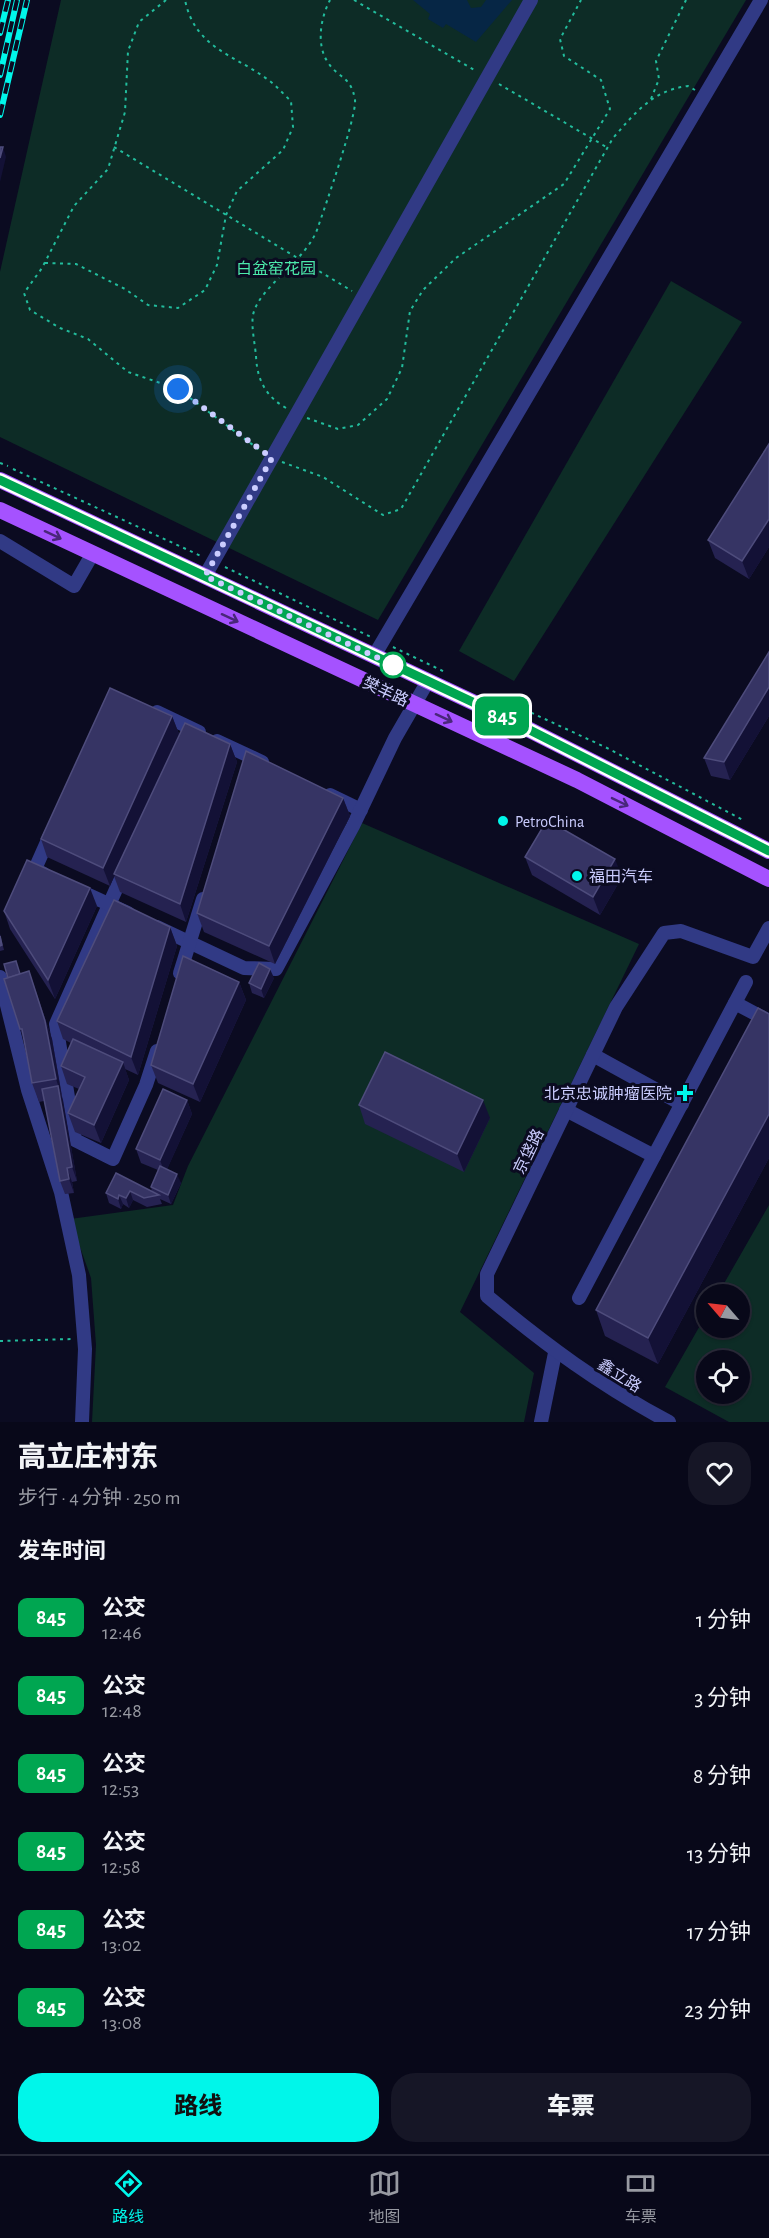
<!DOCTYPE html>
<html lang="zh">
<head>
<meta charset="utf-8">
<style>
  body { margin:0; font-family:"Alegreya Sans","Noto Sans SC",sans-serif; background:#161626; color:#f1f3f6; height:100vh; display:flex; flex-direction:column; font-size:22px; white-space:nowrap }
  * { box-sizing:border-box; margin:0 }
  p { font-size:20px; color:#989aa2 }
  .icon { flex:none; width:33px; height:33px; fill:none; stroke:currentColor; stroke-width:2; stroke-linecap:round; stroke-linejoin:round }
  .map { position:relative; height:1422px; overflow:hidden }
  .sheet { display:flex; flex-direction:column; background:#080819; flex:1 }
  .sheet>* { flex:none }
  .badge { padding:0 12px; border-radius:9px; font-size:21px; line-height:39px }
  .needle { width:39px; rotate:298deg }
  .tools { position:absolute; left:696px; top:1284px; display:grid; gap:12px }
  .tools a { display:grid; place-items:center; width:54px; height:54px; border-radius:50%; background:#080819; box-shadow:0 2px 4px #0004,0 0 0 2px #292938; font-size:30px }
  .you { position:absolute; width:30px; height:30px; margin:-15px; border:4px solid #fff; border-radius:50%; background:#1a73e8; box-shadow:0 0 0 9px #1a73e833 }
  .map>.badge { position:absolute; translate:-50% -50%; box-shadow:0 0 0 3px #fff }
  h2 { padding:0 18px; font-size:22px; line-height:54px }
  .round { display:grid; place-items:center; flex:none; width:63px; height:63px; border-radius:24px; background:#161626 }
  .overview { display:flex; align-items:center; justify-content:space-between; height:102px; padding:0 18px }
  h1 { font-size:28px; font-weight:800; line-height:45px }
  .button { display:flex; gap:12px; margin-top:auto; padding:12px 18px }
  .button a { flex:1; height:69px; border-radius:24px; background:#00f6ea; color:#111; font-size:24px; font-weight:800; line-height:69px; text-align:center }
  .button a+a { background:#161626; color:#f1f3f6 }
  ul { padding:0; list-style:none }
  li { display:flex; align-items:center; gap:18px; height:78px; padding:0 18px }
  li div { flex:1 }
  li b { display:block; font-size:22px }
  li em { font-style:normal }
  li .badge { min-width:66px; font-weight:700; text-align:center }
  .tab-bar { display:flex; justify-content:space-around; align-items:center; height:84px; border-top:2px solid #292938; background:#080819; font-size:16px; color:#989aa2 }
  .tab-bar a { display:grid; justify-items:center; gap:3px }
  .tab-bar .active { color:#00f6ea }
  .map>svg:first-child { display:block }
  .green { fill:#0d2c26; fill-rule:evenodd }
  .water { fill:#062645 }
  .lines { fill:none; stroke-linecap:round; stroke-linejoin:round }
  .path { stroke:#22bc9c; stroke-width:2; stroke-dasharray:3 4.5; stroke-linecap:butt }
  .minor { stroke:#313a85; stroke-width:14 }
  .major { stroke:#a552ff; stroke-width:16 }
  .rail-casing { stroke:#00f6ea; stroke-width:6 }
  .rail { stroke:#0b0b21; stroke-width:4; stroke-dasharray:11; stroke-linecap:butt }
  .wall { fill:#252251 }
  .shaded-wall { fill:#131136 }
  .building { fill:#363464; stroke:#4e4c7c; stroke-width:1.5 }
  .oneway { stroke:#49277a }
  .line-casing { stroke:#fff; stroke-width:14 }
  .line { stroke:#00a651; stroke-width:9 }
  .walk { stroke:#cbcdff; stroke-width:6; stroke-dasharray:0 10.8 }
  .stop-dot { fill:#fff; stroke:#00a651; stroke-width:3 }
  .poi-dot { fill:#00f6ea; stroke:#0b0b21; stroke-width:2 }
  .labels { text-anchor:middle; stroke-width:6; stroke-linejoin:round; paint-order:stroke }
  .park-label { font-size:16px; fill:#4ceaab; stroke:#0b0b21 }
  .street-label { font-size:16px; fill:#cbcdff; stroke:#0b0b21 }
  .poi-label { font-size:16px; fill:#cbcdff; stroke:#0b0b21; text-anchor:start }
</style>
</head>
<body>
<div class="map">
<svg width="769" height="1422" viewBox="0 0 769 1422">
  <rect width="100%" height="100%" fill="#0b0b21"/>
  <g class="green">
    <path d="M61,0H746L378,620L0,437V272Z"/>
    <path d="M671,281L742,322L514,681L459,651Z"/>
    <path d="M362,823L639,944L460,1312L534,1373L524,1422H92L96,1345L91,1278L70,1219L173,1205L188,1166Z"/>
    <path d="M769,1205V1422H729L665,1387L706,1315V1328H740V1294H718ZM706,1360H740V1394H706Z"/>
  </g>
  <path class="water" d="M413,0H467L471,8L481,7L486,0H512L476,42L446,24L443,28L428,19L430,14Z"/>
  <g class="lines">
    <g class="path">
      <path d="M166,0L139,22L128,51L125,112L108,169L74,206L42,268L24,293L30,310L60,328L88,339L128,372L178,389L261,451"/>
      <path d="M354,0L476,71"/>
      <path d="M499,84L608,148"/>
      <path d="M651,99L659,79L656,61L686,0"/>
      <path d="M114,147L352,291"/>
      <path d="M45,263L76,264L125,289L148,305L178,308L205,290L217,265L226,215L237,191L283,150L293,127L291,101C283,94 276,85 267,79C233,54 195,48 185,0"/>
      <path d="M286,408C265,396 257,379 256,356C255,344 251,327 253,315C259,286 308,260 318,227C325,207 357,115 355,100C351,75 338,79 327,61C316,43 321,17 330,0"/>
      <path d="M307,418L338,429L358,425L387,399L402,368L410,311L423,290L456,258L564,184L610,109L601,80L564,56L560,39L581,0"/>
      <path d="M282,462L323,477L383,515L401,509L613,138C635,113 653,90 688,86L695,90"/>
      <path d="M0,463L8,466"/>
      <path d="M13,469L201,556"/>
      <path d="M225,567L371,637"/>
      <path d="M393,647L447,673"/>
      <path d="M504,700L607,748L743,820"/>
      <path d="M0,1341L72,1339"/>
    </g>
    <g class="minor">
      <path d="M0,541L74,586L93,553"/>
      <path d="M205,576L531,0"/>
      <path d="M374,656L761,0"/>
      <path d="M157,712L199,732"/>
      <path d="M217,741L262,762"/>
      <path d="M330,795L361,810"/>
      <path d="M125,869L56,1024L75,1140L113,1159L146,1085L157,1051"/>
      <path d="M44,874L35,869L51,833"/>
      <path d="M78,890L128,913"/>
      <path d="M157,927L244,968L276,969L353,826L395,738L428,681"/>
      <path d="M180,973L203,899"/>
      <path d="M0,977L28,1090L61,1192L79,1275L85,1349L82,1422"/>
      <path d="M735,1003L769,1021"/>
      <path d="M593,1055L682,1104"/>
      <path d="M566,1110L654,1156"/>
      <path d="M579,1298L746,982"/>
      <path d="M541,1422L555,1353"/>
      <path d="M669,1422C600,1385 547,1346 487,1296V1274L616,1007L664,933L681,931L753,957L769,928"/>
    </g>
    <g class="major">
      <path d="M0,480L496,713L769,851"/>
      <path d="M0,510L577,780L769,879"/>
    </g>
    <g class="rail-casing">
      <g id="rail">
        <path d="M0,33L8,0"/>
        <path d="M0,75L17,0"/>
        <path d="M0,115L27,0"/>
      </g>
    </g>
    <use href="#rail" class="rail"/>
  </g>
  <g class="wall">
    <path d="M769,444V547L749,579L715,558L708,540Z"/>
    <path d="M769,652V716L730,780L711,776L704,758Z"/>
    <path d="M172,716L179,734L143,811L230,744L237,762L186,922L120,892L114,876L110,886L47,857L41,839Z"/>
    <path d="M343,798L350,816L275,964L204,932L197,913Z"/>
    <path d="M525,857L622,877L600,915L532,875Z"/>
    <path d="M97,906L55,999L10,929L4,911Z"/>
    <path d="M170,927L177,946L138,1075L125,1069L129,1080L101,1143L75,1132L68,1113L79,1089L67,1084L61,1066L71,1043L63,1039L57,1021Z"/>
    <path d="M0,934L4,950L0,951Z"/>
    <path d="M29,971L52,1039L77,1181L72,1182L74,1193L65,1194L60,1181L44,1101L39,1102L32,1083L25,1043L20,1029L21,974Z"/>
    <path d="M274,978L264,998L252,993L249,983Z"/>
    <path d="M239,982L246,1000L200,1102L158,1083L151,1065Z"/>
    <path d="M769,1014V1158L658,1364L605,1336L596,1310Z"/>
    <path d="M187,1100L192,1114L167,1169L181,1183L171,1204L160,1199L162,1204L147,1207L133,1200L129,1208L123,1204L121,1209L109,1203L106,1193L116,1173L152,1192L151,1187L158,1170L141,1163L136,1149Z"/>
    <path d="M359,1105L490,1118L464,1172L365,1124Z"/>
  </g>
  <g class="shaded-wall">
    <path d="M3,147L6,157L0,182V158Z"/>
    <path d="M769,519V547L749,579L742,561Z"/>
    <path d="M769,687V716L730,780L724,762Z"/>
    <path d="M172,716L179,734L110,886L103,868Z"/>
    <path d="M230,744L237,762L186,922L180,904Z"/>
    <path d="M343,798L350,816L275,964L269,946Z"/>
    <path d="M615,859L622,877L600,915L593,897Z"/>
    <path d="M90,888L97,906L55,999L48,980Z"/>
    <path d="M170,927L177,946L138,1075L131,1057Z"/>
    <path d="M270,969L274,978L264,998L261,989Z"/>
    <path d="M29,971L52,1039L62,1097L56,1079Z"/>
    <path d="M239,982L246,1000L200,1102L193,1084Z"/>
    <path d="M123,1062L129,1080L101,1143L94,1125Z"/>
    <path d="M58,1086L63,1100L77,1181L72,1167Z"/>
    <path d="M187,1100L192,1114L165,1174L160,1160Z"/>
    <path d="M483,1100L490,1118L464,1172L457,1154Z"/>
    <path d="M769,1114V1158L658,1364L648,1338Z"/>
    <path d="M67,1168L72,1182L74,1193L69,1179Z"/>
    <path d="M177,1174L181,1183L171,1204L168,1195Z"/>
    <path d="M130,1191L133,1200L129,1208L126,1198Z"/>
    <path d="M119,1195L123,1204L121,1209L118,1199Z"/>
  </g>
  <g class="building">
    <path d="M0,147H3L0,158Z"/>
    <path d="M769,444V519L742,561L708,540Z"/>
    <path d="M769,652V687L724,762L704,758Z"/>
    <path d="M110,688L172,716L103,868L41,839Z"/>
    <path d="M185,723L230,744L180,904L114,874Z"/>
    <path d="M246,751L343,798L269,946L197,913Z"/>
    <path d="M547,820L615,859L593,897L525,857Z"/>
    <path d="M27,860L90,888L48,980L4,911Z"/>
    <path d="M114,900L170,927L131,1057L57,1021Z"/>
    <path d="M0,936L2,945L0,946Z"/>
    <path d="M183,956L239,982L193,1084L151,1065Z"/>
    <path d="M16,961L20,974L8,978L4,964Z"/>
    <path d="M259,963L270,969L261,989L249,983Z"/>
    <path d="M29,971L45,1021L56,1079L32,1083L22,1029H20L4,979Z"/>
    <path d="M758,1008L769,1014V1114L648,1338L596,1310Z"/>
    <path d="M73,1039L123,1062L94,1125L68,1113L85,1077L61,1066Z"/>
    <path d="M385,1052L483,1100L457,1154L359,1105Z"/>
    <path d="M58,1086L72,1167L67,1168L69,1179L60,1181L42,1089Z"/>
    <path d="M163,1089L187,1100L160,1160L136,1149Z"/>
    <path d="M160,1166L177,1174L168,1195L151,1187Z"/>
    <path d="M116,1173L159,1195L144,1198L130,1191L126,1198L119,1195L118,1199L106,1193Z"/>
  </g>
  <defs><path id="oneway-shaft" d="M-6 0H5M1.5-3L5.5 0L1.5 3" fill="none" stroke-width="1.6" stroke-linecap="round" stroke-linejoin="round" transform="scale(1.5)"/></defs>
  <g class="oneway">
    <use href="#oneway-shaft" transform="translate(53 535) rotate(25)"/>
    <use href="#oneway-shaft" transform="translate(230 618) rotate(25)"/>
    <use href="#oneway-shaft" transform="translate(444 718) rotate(25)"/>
    <use href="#oneway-shaft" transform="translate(620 802) rotate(26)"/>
  </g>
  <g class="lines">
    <g class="line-casing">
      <path id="line" d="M0,480L496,713L769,851"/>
    </g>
    <use href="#line" class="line"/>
    <path class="walk" d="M178,389L272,458L205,576L393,665"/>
  </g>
  <circle class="stop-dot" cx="393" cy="665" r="12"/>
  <g class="poi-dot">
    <circle cx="503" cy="821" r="6"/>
    <circle cx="577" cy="876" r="6"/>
    <path d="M682 1084h6v6h6v6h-6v6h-6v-6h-6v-6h6z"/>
  </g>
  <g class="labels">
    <g class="park-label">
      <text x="276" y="274">白盆窑花园</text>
    </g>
    <g class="street-label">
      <text transform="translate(386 691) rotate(25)" y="6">樊羊路</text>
      <text transform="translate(528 1151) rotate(-64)" y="6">京垡路</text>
      <text transform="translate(620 1375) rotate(32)" y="6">鑫立路</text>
    </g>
    <g class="poi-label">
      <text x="515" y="827">PetroChina</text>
      <text x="589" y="882">福田汽车</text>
      <text x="672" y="1099" text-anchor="end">北京忠诚肿瘤医院</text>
    </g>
  </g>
</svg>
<div class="tools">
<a><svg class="needle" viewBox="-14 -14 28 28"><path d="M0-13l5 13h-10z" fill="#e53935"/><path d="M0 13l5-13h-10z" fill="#989aa2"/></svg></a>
<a><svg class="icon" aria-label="locate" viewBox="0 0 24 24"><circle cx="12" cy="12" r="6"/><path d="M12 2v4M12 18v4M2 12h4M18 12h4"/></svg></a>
</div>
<div class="you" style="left:178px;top:389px"></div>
<b class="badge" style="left:502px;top:716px;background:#00a651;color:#fff">845</b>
</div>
<section class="sheet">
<div class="overview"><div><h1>高立庄村东</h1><p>步行 · 4 分钟 · 250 m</p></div><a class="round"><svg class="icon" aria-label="heart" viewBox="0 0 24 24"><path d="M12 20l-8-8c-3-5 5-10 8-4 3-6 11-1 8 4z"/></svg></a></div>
<h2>发车时间</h2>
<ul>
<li><span class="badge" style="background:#00a651;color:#fff">845</span><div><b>公交</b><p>12:46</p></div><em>1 分钟</em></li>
<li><span class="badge" style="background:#00a651;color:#fff">845</span><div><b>公交</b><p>12:48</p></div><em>3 分钟</em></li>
<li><span class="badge" style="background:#00a651;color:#fff">845</span><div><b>公交</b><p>12:53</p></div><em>8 分钟</em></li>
<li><span class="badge" style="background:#00a651;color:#fff">845</span><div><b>公交</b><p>12:58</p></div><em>13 分钟</em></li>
<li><span class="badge" style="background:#00a651;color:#fff">845</span><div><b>公交</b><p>13:02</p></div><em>17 分钟</em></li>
<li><span class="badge" style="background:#00a651;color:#fff">845</span><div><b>公交</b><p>13:08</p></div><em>23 分钟</em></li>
</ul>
<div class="button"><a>路线</a><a>车票</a></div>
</section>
<nav class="tab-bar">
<a class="active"><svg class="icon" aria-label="directions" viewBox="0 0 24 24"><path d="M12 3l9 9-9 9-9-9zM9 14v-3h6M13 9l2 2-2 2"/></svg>路线</a>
<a><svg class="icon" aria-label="map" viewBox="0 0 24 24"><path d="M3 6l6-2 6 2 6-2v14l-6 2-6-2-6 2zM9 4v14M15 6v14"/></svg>地图</a>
<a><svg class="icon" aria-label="tickets" viewBox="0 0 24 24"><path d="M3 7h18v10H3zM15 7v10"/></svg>车票</a>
</nav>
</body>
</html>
